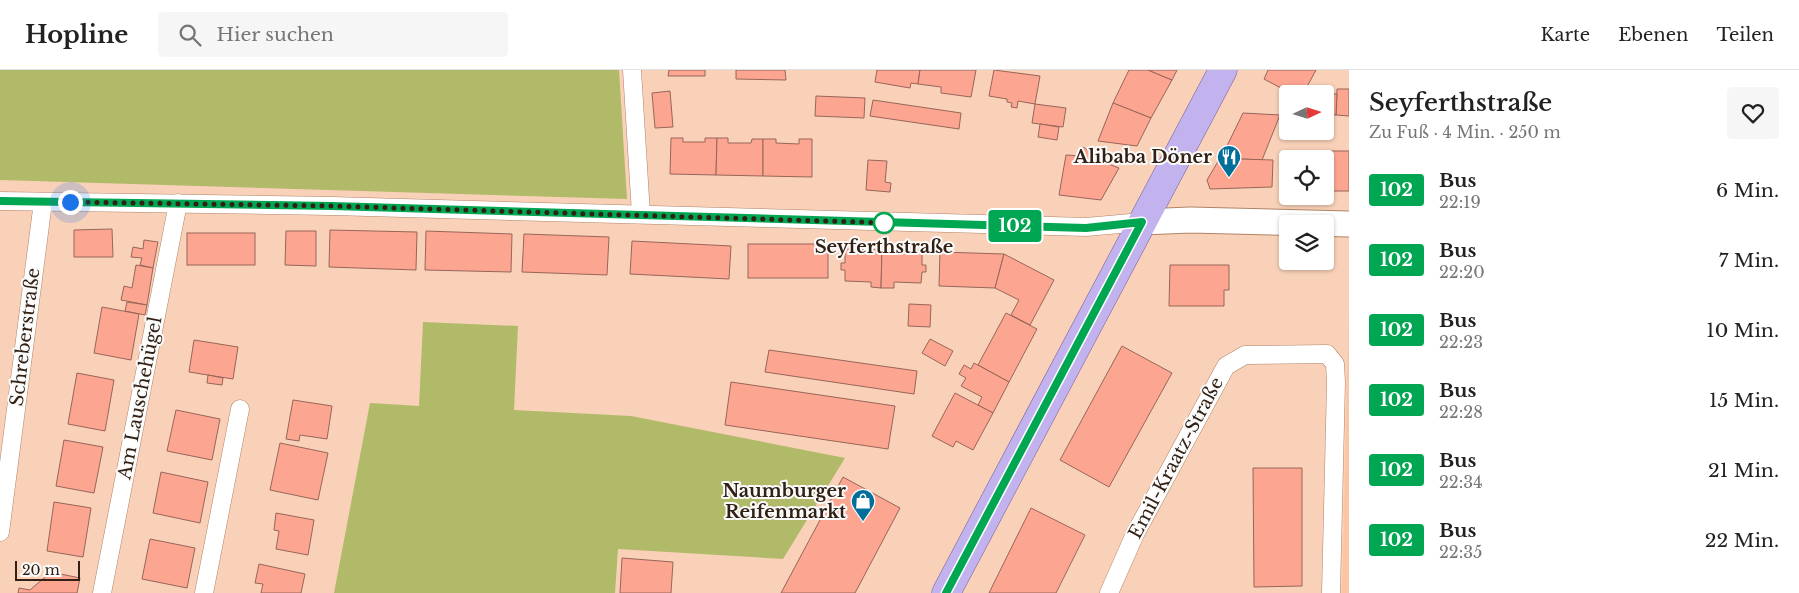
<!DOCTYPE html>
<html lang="de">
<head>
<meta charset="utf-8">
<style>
  body { margin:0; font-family:"Libre Baskerville",serif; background:#f6f6f6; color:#222; height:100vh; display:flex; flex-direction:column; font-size:19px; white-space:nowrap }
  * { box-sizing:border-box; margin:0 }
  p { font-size:16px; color:#767676 }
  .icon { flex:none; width:28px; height:28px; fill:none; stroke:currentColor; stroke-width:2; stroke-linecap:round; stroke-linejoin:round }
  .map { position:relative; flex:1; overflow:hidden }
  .sheet { display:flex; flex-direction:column; background:#fff; width:450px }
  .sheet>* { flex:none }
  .badge { padding:0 10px; border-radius:4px; font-size:18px; line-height:32px }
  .needle { width:32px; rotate:86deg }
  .buttons { position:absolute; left:1279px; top:15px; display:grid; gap:10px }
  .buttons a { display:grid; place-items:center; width:55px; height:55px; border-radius:5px; background:#fff; box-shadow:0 1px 4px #0004; font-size:25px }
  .scale { position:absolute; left:15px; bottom:12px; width:65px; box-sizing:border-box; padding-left:5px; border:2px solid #322014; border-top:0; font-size:14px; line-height:18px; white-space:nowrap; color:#322014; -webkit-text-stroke:4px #fbfbfb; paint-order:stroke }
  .you { position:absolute; width:25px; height:25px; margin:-12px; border:4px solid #fff; border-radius:50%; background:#1a73e8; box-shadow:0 0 0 8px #1a73e833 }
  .map>.badge { position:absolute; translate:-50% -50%; box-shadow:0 0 0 2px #fff }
  .round { display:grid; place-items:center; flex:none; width:52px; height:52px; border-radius:5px; background:#f6f6f6 }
  .overview { display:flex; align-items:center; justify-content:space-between; height:85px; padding:0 20px }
  h1 { font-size:24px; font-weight:600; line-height:38px }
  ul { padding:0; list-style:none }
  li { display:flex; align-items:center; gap:15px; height:70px; padding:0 20px }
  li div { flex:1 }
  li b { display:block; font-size:19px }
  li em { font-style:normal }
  li .badge { min-width:55px; font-weight:700; text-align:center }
  header { display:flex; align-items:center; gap:30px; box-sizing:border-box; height:70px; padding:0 25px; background:#fff; border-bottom:1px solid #e0e0e0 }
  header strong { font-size:24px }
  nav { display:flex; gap:28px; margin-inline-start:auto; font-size:18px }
  .search { width:350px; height:45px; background:#f6f6f6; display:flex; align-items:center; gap:12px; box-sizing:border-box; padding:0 18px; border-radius:5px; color:#767676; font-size:19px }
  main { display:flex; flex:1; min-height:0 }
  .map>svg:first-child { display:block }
  .built { fill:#fcc4a0 }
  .green { fill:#b1ba68 }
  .building { fill:#fca691; stroke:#986559 }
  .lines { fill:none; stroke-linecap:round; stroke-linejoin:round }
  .street-casing { stroke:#b08366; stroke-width:19 }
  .secondary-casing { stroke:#b08366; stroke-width:27 }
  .primary-casing { stroke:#755e9a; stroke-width:29 }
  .street { stroke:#fff; stroke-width:18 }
  .secondary { stroke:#fff; stroke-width:25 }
  .primary { stroke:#c2b2ee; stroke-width:28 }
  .line-casing { stroke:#fff; stroke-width:11 }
  .line { stroke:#00a651; stroke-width:8 }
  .walk { stroke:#322014; stroke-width:5; stroke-dasharray:0 9 }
  .stop-dot { fill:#fff; stroke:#00a651; stroke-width:2.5 }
  .labels { text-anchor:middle; stroke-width:4; stroke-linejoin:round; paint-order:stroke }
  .poi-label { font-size:18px; font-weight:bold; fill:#322014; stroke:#fbfbfb; text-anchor:end }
  .stop-label { font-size:18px; font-weight:bold; fill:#322014; stroke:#fbfbfb }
  .street-label { font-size:18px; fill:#322014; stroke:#fbfbfb }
</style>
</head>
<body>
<header>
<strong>Hopline</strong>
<div class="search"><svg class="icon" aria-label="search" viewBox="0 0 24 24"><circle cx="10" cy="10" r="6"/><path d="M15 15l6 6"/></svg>Hier suchen</div>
<nav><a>Karte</a><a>Ebenen</a><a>Teilen</a></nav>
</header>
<main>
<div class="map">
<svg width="1349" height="523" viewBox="0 0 1349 523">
  <rect width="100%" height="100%" fill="#f9d1b8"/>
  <path class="built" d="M1349,229V523H1342L1344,441Z"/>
  <g class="green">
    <path d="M0,0H619L627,129L0,110Z"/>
    <path d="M423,252L518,256L514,340L631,346L845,388L783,489L618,479L615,523H334L370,333L419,336Z"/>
  </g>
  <g class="building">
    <path d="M669,0H705V6H668Z"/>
    <path d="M736,0H785L786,10L736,9Z"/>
    <path d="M877,0H920L918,14L911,13L910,18L875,12Z"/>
    <path d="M920,0H976L971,27L941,23V17L918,14Z"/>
    <path d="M994,0L1040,6L1035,34L1018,31L1017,38L1011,37L1012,33L1007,32V29L989,26Z"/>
    <path d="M1129,0H1148L1172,10L1151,48L1113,33Z"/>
    <path d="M1148,0H1177L1172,10Z"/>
    <path d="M1268,0H1316L1303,24H1292L1264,9Z"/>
    <path d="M1337,19H1349V46L1336,45Z"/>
    <path d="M670,21L673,57L655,58L652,23Z"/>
    <path d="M1315,23L1337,24L1336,45H1325V24Z"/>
    <path d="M816,26L865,28L864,48L815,46Z"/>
    <path d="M873,30L961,43L959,59L870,46Z"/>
    <path d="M1113,33L1151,48L1137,76L1098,71Z"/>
    <path d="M1035,34L1066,38L1063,57L1032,53Z"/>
    <path d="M1243,43L1280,45L1262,90L1240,89L1226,78Z"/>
    <path d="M1280,45H1288V61H1315L1314,64L1280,63Z"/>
    <path d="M1040,54L1059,57L1057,70L1038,67Z"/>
    <path d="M671,68H683V72H705V68H717L716,105L670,104Z"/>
    <path d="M717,68H728V73H751L752,69H763V106L716,105Z"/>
    <path d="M763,69H776V73L799,74V69H812V107L763,106Z"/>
    <path d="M1083,77L1106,93L1119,98L1101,130L1059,125L1066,85L1082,86Z"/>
    <path d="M1226,78L1240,89L1273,90L1272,117L1210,119L1207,110Z"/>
    <path d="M1320,81H1349V121H1325V89H1320Z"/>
    <path d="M1283,83L1307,84V89H1288V105L1282,104Z"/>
    <path d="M868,90L887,91L885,112L891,113L890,122L866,120Z"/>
    <path d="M112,159L113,187H74V160Z"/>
    <path d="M330,160L417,162L416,200L329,197Z"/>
    <path d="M286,161H316V196L285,195Z"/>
    <path d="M426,161L512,164L511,202L425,200Z"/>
    <rect x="187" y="163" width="68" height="32"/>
    <path d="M524,164L609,167L607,205L522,202Z"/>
    <path d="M144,170L158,172L153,198L140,195L142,188L131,187L133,177L143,179Z"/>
    <path d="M632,171L731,176L729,209L630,204Z"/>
    <rect x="748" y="174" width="80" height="34"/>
    <path d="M845,179L882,180L881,218L871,217V212L845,211V200H841V193H845Z"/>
    <path d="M882,180L922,181V195H926V202H922L921,213L894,212V218H881Z"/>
    <path d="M940,182L1004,184L995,218L939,216Z"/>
    <path d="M1004,184L1054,210L1030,255L1011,245L1019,230L995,218Z"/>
    <path d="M136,195L153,198L147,235L121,230L124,216L132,218Z"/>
    <path d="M1170,195H1229V220H1224V236H1169Z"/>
    <path d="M127,232L147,235L145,245L125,241Z"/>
    <path d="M909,234L931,235L930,257L908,256Z"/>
    <path d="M102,237L139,244L131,290L94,283Z"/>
    <path d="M1006,243L1037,259L1009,312L978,295Z"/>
    <path d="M930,269L953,281L945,296L922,283Z"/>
    <path d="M194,270L238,277L233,309L189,302Z"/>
    <path d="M1122,276L1172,303L1109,417L1060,390Z"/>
    <path d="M769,280L917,301L914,324L765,302Z"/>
    <path d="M974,293L1009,312L993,343L978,335L982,327L961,316L966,308L959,304L964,295L971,299Z"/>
    <path d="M77,303L114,310L105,361L68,354Z"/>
    <path d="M208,305L223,308L222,315L207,313Z"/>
    <path d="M731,312L895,336L888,379L725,355Z"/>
    <path d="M955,323L993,343L973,380L956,371L953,377L932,366Z"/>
    <path d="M293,330L332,336L327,369L300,365L299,371L286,369Z"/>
    <path d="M176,340L220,349L212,390L167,381Z"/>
    <path d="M64,370L103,377L94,423L56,416Z"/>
    <path d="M280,373L328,383L318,430L270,420Z"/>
    <path d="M1253,398H1302V516L1254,517Z"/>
    <path d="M161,402L208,412L200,453L153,443Z"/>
    <path d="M843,407L900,438L855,523H781Z"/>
    <path d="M54,432L91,438L83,487L47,481Z"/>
    <path d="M1031,438L1085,465L1056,523H989Z"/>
    <path d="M276,443L314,450L308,485L276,479L279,461L274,460Z"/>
    <path d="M150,469L195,478L187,518L142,509Z"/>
    <path d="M622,488L673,492L671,523H620Z"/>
    <path d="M259,494L305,504L301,523H261L263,514L255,513Z"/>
    <path d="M51,502L80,508L77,523H18L19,518L30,520Z"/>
  </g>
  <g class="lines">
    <g class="street-casing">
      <g id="street">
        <path d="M632,0L641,144"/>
        <path d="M0,131L332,136L1086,157L1142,152"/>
        <path d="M0,462L43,132"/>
        <path d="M102,523L178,133"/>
        <path d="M204,523L240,339"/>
        <path d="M1109,523L1135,464L1226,296L1245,285L1327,284L1335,294L1336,312L1331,523"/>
      </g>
    </g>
    <g class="secondary-casing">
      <path id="secondary" d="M1142,152L1190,150L1349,154"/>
    </g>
    <g class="primary-casing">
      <path id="primary" d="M946,523L1223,0"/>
    </g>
    <use href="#street" class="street"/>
    <use href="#secondary" class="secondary"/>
    <use href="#primary" class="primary"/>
  </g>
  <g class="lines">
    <g class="line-casing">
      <path id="line" d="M0,131L332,136L1086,158L1142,152L946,523"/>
    </g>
    <use href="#line" class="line"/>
    <path class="walk" d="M70,132L332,136L891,153H884"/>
  </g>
  <defs>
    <g id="restaurant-pin" transform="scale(1.25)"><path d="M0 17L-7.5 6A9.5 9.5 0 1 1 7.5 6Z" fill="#006f9a" stroke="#fbfbfb"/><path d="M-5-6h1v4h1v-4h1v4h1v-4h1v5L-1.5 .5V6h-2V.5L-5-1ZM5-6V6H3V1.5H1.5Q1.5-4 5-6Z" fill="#fff"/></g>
    <g id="shop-pin" transform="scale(1.25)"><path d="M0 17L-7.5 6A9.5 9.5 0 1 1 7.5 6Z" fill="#006f9a" stroke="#fbfbfb"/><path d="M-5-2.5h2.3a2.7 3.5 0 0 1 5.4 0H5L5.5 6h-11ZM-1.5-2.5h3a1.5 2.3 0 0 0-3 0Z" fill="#fff"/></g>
  </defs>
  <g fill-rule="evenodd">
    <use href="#restaurant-pin" x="1229" y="87"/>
    <use href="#shop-pin" x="863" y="431"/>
  </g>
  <circle class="stop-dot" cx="884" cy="153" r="10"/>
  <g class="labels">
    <g class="poi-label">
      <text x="1212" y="93">Alibaba Döner</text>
      <text x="846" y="427">Naumburger<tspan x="846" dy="21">Reifenmarkt</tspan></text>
    </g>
    <g class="stop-label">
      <text x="884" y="183">Seyferthstraße</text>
    </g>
    <g class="street-label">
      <text transform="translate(25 267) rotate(-83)" y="6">Schreberstraße</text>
      <text transform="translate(140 328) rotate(-79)" y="6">Am Lauschehügel</text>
      <text transform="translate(1176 388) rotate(-62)" y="6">Emil-Kraatz-Straße</text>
    </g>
  </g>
</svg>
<div class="buttons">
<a><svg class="needle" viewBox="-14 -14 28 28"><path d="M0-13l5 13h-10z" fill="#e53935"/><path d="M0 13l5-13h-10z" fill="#767676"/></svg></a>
<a><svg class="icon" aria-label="locate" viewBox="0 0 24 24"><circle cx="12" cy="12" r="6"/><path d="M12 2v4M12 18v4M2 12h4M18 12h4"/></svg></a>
<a><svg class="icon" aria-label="layers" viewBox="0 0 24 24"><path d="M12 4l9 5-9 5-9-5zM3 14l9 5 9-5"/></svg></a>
</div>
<div class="scale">20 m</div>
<div class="you" style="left:70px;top:132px"></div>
<b class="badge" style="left:1015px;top:156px;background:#00a651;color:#fff">102</b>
</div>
<section class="sheet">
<div class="overview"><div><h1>Seyferthstraße</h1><p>Zu Fuß · 4 Min. · 250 m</p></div><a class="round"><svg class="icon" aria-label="heart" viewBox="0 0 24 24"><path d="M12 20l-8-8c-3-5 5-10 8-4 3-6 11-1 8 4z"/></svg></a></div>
<ul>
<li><span class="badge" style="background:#00a651;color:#fff">102</span><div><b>Bus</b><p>22:19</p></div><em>6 Min.</em></li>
<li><span class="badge" style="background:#00a651;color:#fff">102</span><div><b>Bus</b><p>22:20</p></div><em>7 Min.</em></li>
<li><span class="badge" style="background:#00a651;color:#fff">102</span><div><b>Bus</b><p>22:23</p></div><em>10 Min.</em></li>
<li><span class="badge" style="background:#00a651;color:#fff">102</span><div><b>Bus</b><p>22:28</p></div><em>15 Min.</em></li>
<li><span class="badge" style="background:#00a651;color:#fff">102</span><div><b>Bus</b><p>22:34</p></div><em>21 Min.</em></li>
<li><span class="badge" style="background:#00a651;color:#fff">102</span><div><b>Bus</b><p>22:35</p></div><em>22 Min.</em></li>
</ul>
</section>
</main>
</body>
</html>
